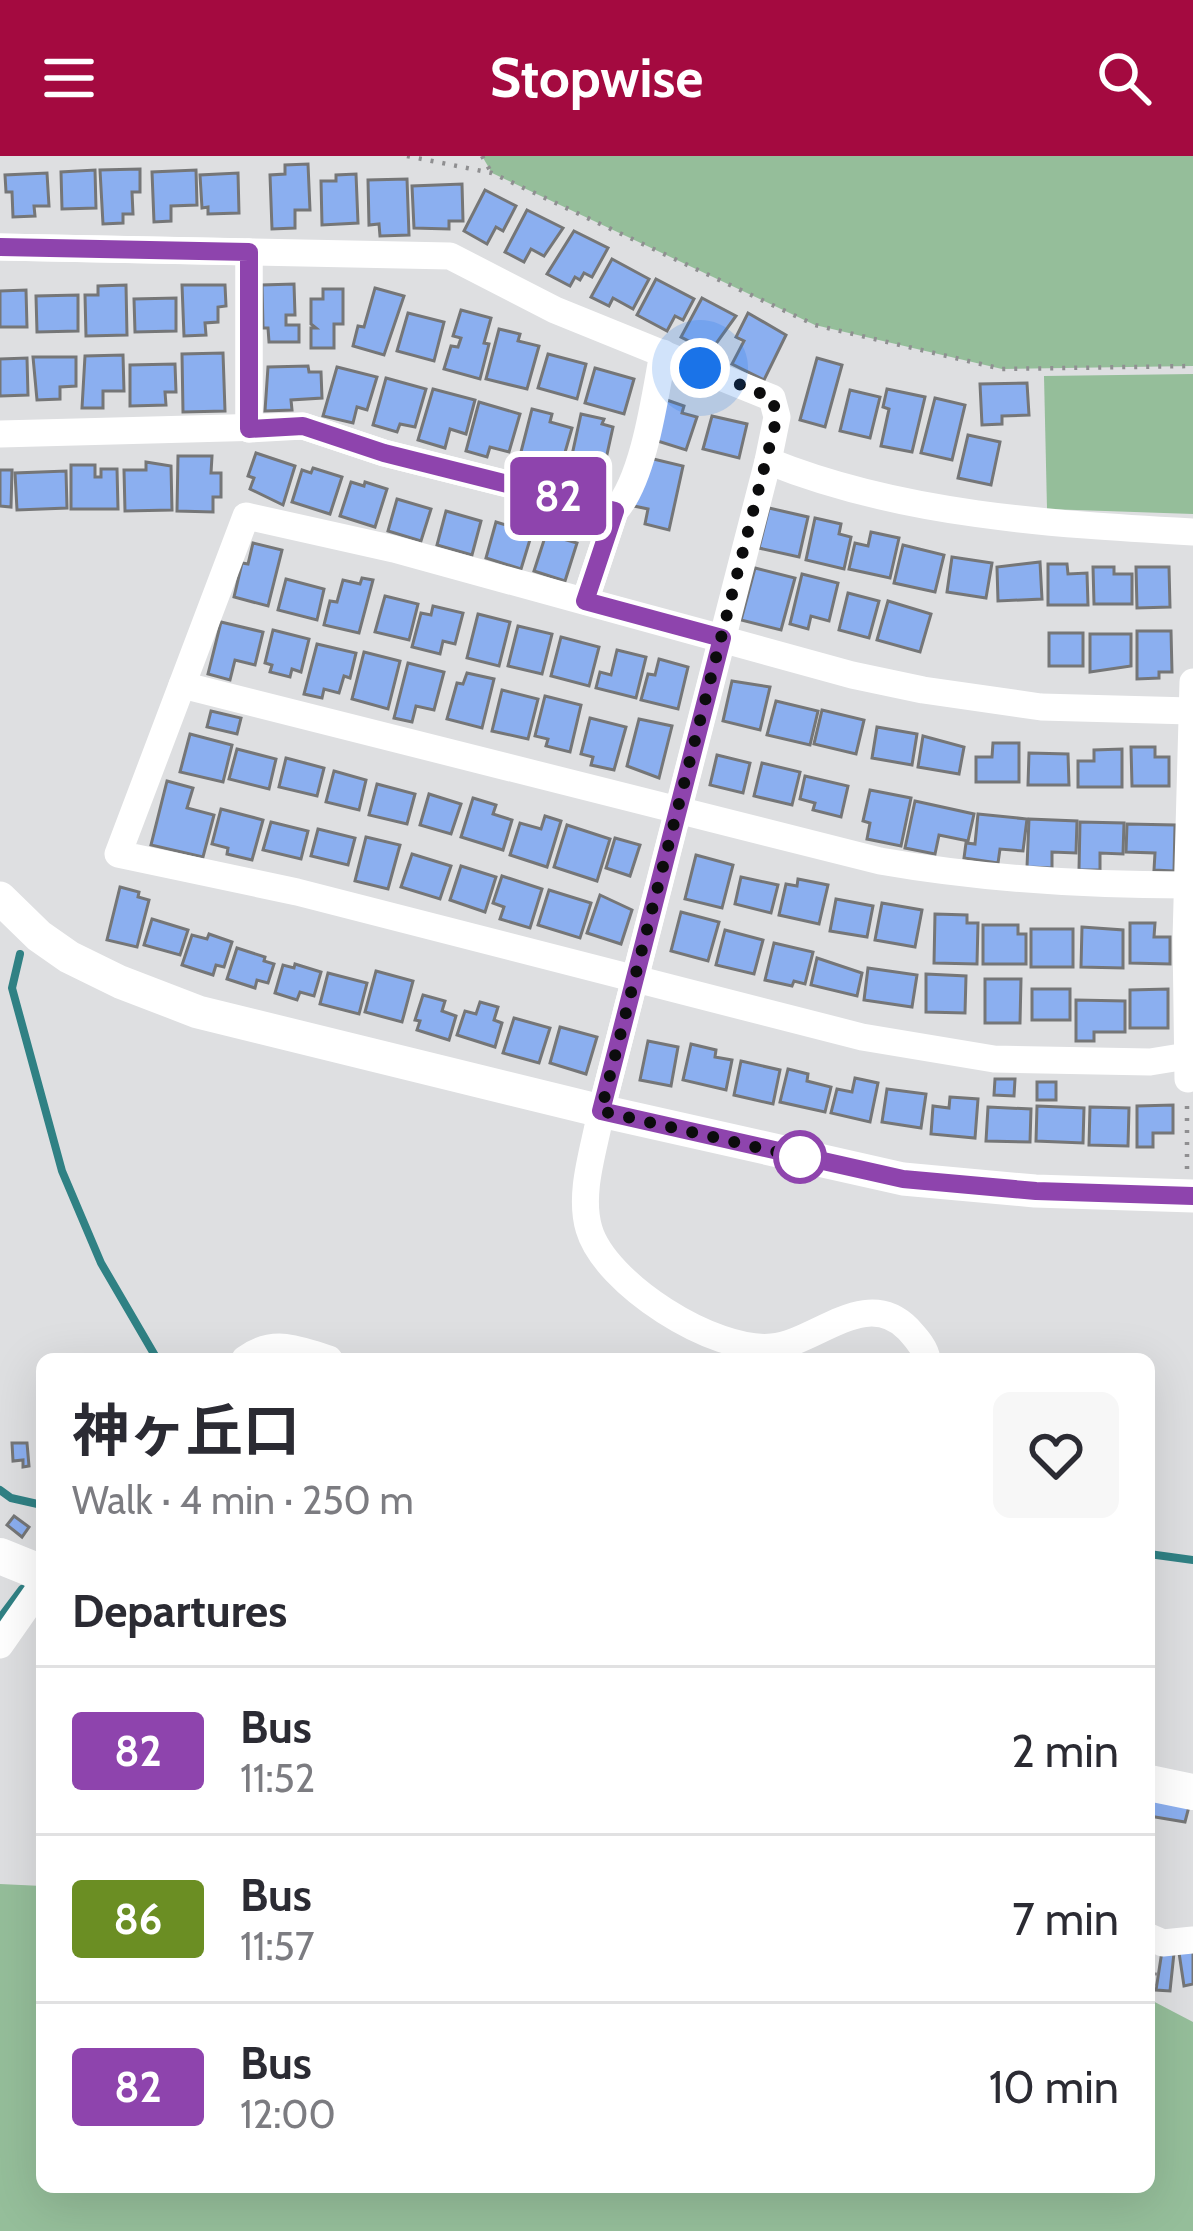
<!DOCTYPE html>
<html lang="en">
<head>
<meta charset="utf-8">
<style>
  body { margin:0; font-family:Cabin,"Noto Sans JP",sans-serif; background:#f7f7f7; color:#2b2b33; height:100vh; display:flex; flex-direction:column; font-size:45px; white-space:nowrap }
  * { box-sizing:border-box; margin:0 }
  p { font-size:39px; color:#7c7c81 }
  .icon { flex:none; width:66px; height:66px; fill:none; stroke:currentColor; stroke-width:2; stroke-linecap:round; stroke-linejoin:round }
  .map { position:relative; flex:1; overflow:hidden }
  .panel { position:absolute; left:36px; top:1197px; width:1119px; height:840px; display:flex; flex-direction:column; background:#fff; border-radius:18px; box-shadow:0 12px 48px #0002 }
  .panel>* { flex:none }
  .badge { padding:0 24px; border-radius:9px; font-size:42px; line-height:78px }
  .you { position:absolute; width:60px; height:60px; margin:-30px; border:9px solid #fff; border-radius:50%; background:#1a73e8; box-shadow:0 0 0 18px #1a73e833 }
  .map>.badge { position:absolute; translate:-50% -50%; box-shadow:0 0 0 6px #fff }
  h2 { padding:0 36px; font-size:45px; line-height:108px }
  .round { display:grid; place-items:center; flex:none; width:126px; height:126px; border-radius:18px; background:#f7f7f7 }
  .overview { display:flex; align-items:center; justify-content:space-between; height:204px; padding:0 36px }
  h1 { font-size:57px; font-weight:700; line-height:90px }
  ul { padding:0; list-style:none }
  li { display:flex; align-items:center; gap:36px; height:168px; padding:0 36px; border-top:3px solid #e1e1e2 }
  li div { flex:1 }
  li b { display:block; font-size:45px }
  li em { font-style:normal }
  li .badge { min-width:132px; font-weight:700; text-align:center }
  header { display:flex; justify-content:space-between; align-items:center; height:156px; padding:0 36px; background:#a40a40; color:#fff; font-size:54px; font-weight:700 }
  .map>svg:first-child { display:block }
  .green { fill:#95be9a }
  .lines { fill:none; stroke-linecap:round; stroke-linejoin:round }
  .stream { stroke:#308184; stroke-width:8 }
  .building { fill:#8baff0; stroke:#757677; stroke-width:3 }
  .path { stroke:#8f8f91; stroke-width:4.5; stroke-dasharray:3 9; stroke-linecap:butt }
  .minor { stroke:#fff; stroke-width:27 }
  .tertiary { stroke:#fff; stroke-width:33 }
  .secondary { stroke:#fff; stroke-width:36 }
  .line-casing { stroke:#fff; stroke-width:27 }
  .line { stroke:#8e44ad; stroke-width:18 }
  .walk { stroke:#0c0c0d; stroke-width:12; stroke-dasharray:0 21.6 }
  .stop-dot { fill:#fff; stroke:#8e44ad; stroke-width:6 }
</style>
</head>
<body>
<header><svg class="icon" aria-label="menu" viewBox="0 0 24 24"><path d="M4 6h16M4 12h16M4 18h16"/></svg>Stopwise<svg class="icon" aria-label="search" viewBox="0 0 24 24"><circle cx="10" cy="10" r="6"/><path d="M15 15l6 6"/></svg></header>
<div class="map">
<svg width="1193" height="2075" viewBox="0 0 1193 2075">
  <rect width="100%" height="100%" fill="#dedfe1"/>
  <g class="green">
    <path d="M482,0H1193V210L1002,213L815,169L492,17Z"/>
    <path d="M1193,218V358L1047,353L1044,220Z"/>
    <path d="M0,1728L42,1730V2031H1149V1843L1193,1866V2075H0Z"/>
  </g>
  <g class="lines">
    <g class="stream">
      <path d="M20,798L12,832L62,1015L101,1107L157,1203"/>
      <path d="M0,1334L11,1342L42,1349"/>
      <path d="M1149,1398L1193,1404"/>
      <path d="M0,1462L22,1433"/>
    </g>
  </g>
  <g class="building">
    <path d="M308,8L310,54H295V72L272,73L270,19L285,18V9Z"/>
    <path d="M140,13V36H132L133,58H123V67L103,68L100,14Z"/>
    <path d="M95,14L96,52L62,53L61,16Z"/>
    <path d="M196,14L197,49L171,50V65L154,66L152,16Z"/>
    <path d="M47,17L49,50H34L35,60L13,61L12,36H6L5,19Z"/>
    <path d="M238,17L239,57L208,58V51L202,52L200,19Z"/>
    <path d="M356,18L358,67L322,69L321,25H336V19Z"/>
    <path d="M407,23L409,79L380,80L379,68L369,69L368,24Z"/>
    <path d="M462,28L463,65H449V73L414,72L412,30Z"/>
    <path d="M485,34L516,50L503,75L496,71L487,88L464,75Z"/>
    <path d="M527,54L563,72L544,100L531,93L524,106L505,96Z"/>
    <path d="M574,75L608,92L592,121L584,117L580,124L575,121L570,130L547,118Z"/>
    <path d="M612,103L649,123L633,153L613,142L609,150L591,141Z"/>
    <path d="M656,123L694,143L683,164L675,160L667,175L637,159Z"/>
    <path d="M294,128L295,159H286V169H299V186H269L268,172H263L262,129Z"/>
    <path d="M126,129L127,179L86,180L85,139H98V130Z"/>
    <path d="M182,129H225L226,150L218,151V166L205,167L206,179L184,180Z"/>
    <path d="M375,132L404,140L384,199L353,190L358,170L364,171Z"/>
    <path d="M323,133H343V168H334V192H311V172H316L311,168V143H323Z"/>
    <path d="M26,134L27,171H0V135Z"/>
    <path d="M78,139V175L37,176L36,140Z"/>
    <path d="M176,142V175L135,176L134,143Z"/>
    <path d="M702,142L736,160L710,196L681,181Z"/>
    <path d="M461,154L491,162L484,187L489,188L480,223L444,213L451,190L458,191L461,182L453,180Z"/>
    <path d="M408,157L444,166L434,205L397,195Z"/>
    <path d="M748,157L786,179L764,224L732,208L744,185L736,181Z"/>
    <path d="M499,173L520,178L518,185L539,190L527,233L486,223Z"/>
    <path d="M223,197L225,255L183,256L182,198Z"/>
    <path d="M548,198L586,208L577,243L538,232Z"/>
    <path d="M123,199L124,235H103V252H82L85,200Z"/>
    <path d="M33,201H76V230L60,231V243L37,244Z"/>
    <path d="M27,202L28,239L0,240V203Z"/>
    <path d="M817,202L842,209L825,271L800,264Z"/>
    <path d="M175,208L176,236H165L166,249L130,250V209Z"/>
    <path d="M308,210L309,216H321L322,242L291,244L292,254L265,255L268,211Z"/>
    <path d="M337,211L377,221L367,254L357,251L353,267L323,260Z"/>
    <path d="M595,212L634,223L624,258L585,247Z"/>
    <path d="M386,222L426,233L415,271L400,268L397,276L373,269Z"/>
    <path d="M1027,227L1029,259L1002,260V268L982,269L980,228Z"/>
    <path d="M433,233L475,244L466,278L450,273L445,292L418,284Z"/>
    <path d="M887,233L925,241L912,296L881,290L889,253L883,251Z"/>
    <path d="M850,234L880,241L870,282L840,275Z"/>
    <path d="M661,242L684,250L682,257L697,261L686,294L648,282Z"/>
    <path d="M935,242L965,249L952,304L921,297Z"/>
    <path d="M479,246L520,258L509,296L490,291L487,301L466,295Z"/>
    <path d="M532,253L552,258L550,266L572,272L562,307L521,296Z"/>
    <path d="M581,258L604,263L602,268L613,271L600,330L567,322Z"/>
    <path d="M712,260L747,268L739,302L703,293Z"/>
    <path d="M968,279L1000,286L991,329L958,322Z"/>
    <path d="M256,297L295,310L283,349L250,333L254,322L248,320Z"/>
    <path d="M178,300H212L211,317H221V341H213V356L177,355Z"/>
    <path d="M645,301L683,310L669,374L645,368L648,353L634,350Z"/>
    <path d="M146,306L171,310L172,354L125,355L124,314H146Z"/>
    <path d="M71,309H95V321H101V313H117L118,353H71Z"/>
    <path d="M313,312L342,321L330,358L292,346L302,314L311,317Z"/>
    <path d="M0,314H12L11,351L0,350Z"/>
    <path d="M66,315L67,352L17,354L15,317Z"/>
    <path d="M351,326L364,330L365,326L387,333L375,371L340,360Z"/>
    <path d="M397,343L431,353L421,385L388,375Z"/>
    <path d="M769,352L808,361L799,401L759,392Z"/>
    <path d="M446,355L481,365L472,399L437,389Z"/>
    <path d="M815,362L841,368L839,378L851,381L844,413L806,404Z"/>
    <path d="M496,366L532,377L521,413L486,402Z"/>
    <path d="M871,376L899,382L890,422L849,413L855,387L868,390Z"/>
    <path d="M546,378L577,387L565,425L534,415Z"/>
    <path d="M253,387L282,394L268,450L234,441L242,407L248,408Z"/>
    <path d="M903,389L944,399L935,436L894,427Z"/>
    <path d="M952,401L992,407L986,442L947,436Z"/>
    <path d="M1040,406L1042,443L998,445L997,411Z"/>
    <path d="M1048,408H1067L1068,418L1087,417L1088,449H1048Z"/>
    <path d="M1093,411H1114V418H1132V448H1094Z"/>
    <path d="M1136,411H1169L1170,451L1137,452Z"/>
    <path d="M755,412L795,422L781,474L741,464Z"/>
    <path d="M802,418L838,427L829,465L811,460L808,473L790,468Z"/>
    <path d="M362,422L373,424L359,477L324,469L330,445L337,446L343,424L360,428Z"/>
    <path d="M286,423L324,433L317,464L278,454Z"/>
    <path d="M848,437L879,445L869,482L839,474Z"/>
    <path d="M385,440L418,448L409,484L375,476Z"/>
    <path d="M888,445L931,458L920,496L877,484Z"/>
    <path d="M433,450L463,457L455,488L443,485L440,498L412,491L421,457L431,459Z"/>
    <path d="M478,458L510,466L499,510L467,502Z"/>
    <path d="M221,466L263,476L255,509L235,504L230,524L208,518Z"/>
    <path d="M518,470L552,478L542,518L508,510Z"/>
    <path d="M273,474L309,483L301,516L292,513L290,521L270,516L272,509L265,507Z"/>
    <path d="M1137,475H1171L1172,516H1159V522L1137,523Z"/>
    <rect x="1049" y="477" width="34" height="33"/>
    <path d="M1090,478H1131V510L1090,516Z"/>
    <path d="M561,481L599,491L589,530L551,520Z"/>
    <path d="M317,488L356,497L350,522L344,520L339,537L324,533L322,542L304,538Z"/>
    <path d="M617,494L646,501L636,542L596,532L600,516L611,519Z"/>
    <path d="M364,496L400,505L388,553L352,543Z"/>
    <path d="M659,503L688,511L678,553L641,544L648,518L655,519Z"/>
    <path d="M408,507L444,516L434,554L416,550L412,566L394,562Z"/>
    <path d="M467,517L494,523L482,572L447,563L457,527L463,528Z"/>
    <path d="M732,525L770,531L760,574L723,565Z"/>
    <path d="M502,534L538,543L528,583L492,575Z"/>
    <path d="M545,540L581,549L570,596L546,590L548,583L535,580Z"/>
    <path d="M776,545L818,555L810,589L767,579Z"/>
    <path d="M822,554L864,564L856,598L814,588Z"/>
    <path d="M211,555L241,562L237,578L207,571Z"/>
    <path d="M590,562L626,571L614,614L591,609L593,601L581,598Z"/>
    <path d="M639,563L672,570L659,622L627,610Z"/>
    <path d="M877,571L917,578L912,609L872,602Z"/>
    <path d="M190,578L232,589L223,626L180,616Z"/>
    <path d="M923,580L964,591L959,618L918,611Z"/>
    <path d="M993,587H1019V626H976V601H992Z"/>
    <path d="M1131,591H1155V601H1169V630H1132Z"/>
    <path d="M237,593L276,603L269,633L229,623Z"/>
    <path d="M1122,593V631H1078V605H1094V594Z"/>
    <path d="M1029,597L1068,598L1069,629H1028Z"/>
    <path d="M717,599L750,607L743,637L710,629Z"/>
    <path d="M286,602L324,612L317,640L279,631Z"/>
    <path d="M762,607L800,616L792,649L754,640Z"/>
    <path d="M334,615L366,624L359,654L326,646Z"/>
    <path d="M805,620L848,630L841,661L813,654L815,647L800,643Z"/>
    <path d="M167,625L193,632L187,652L214,659L203,701L151,689Z"/>
    <path d="M377,628L415,638L407,668L369,659Z"/>
    <path d="M870,634L911,642L901,690L867,683L870,667L863,665Z"/>
    <path d="M429,638L461,648L451,678L420,669Z"/>
    <path d="M473,642L496,649L493,658L512,664L503,694L461,681Z"/>
    <path d="M915,645L974,658L968,685L939,679L935,698L905,692Z"/>
    <path d="M221,653L263,664L252,704L227,698L228,692L212,688Z"/>
    <path d="M978,658L1027,663L1023,695L1000,693L998,707L964,702L966,687L975,688Z"/>
    <path d="M545,660L561,665L547,711L510,699L520,667L541,673Z"/>
    <path d="M1029,663L1077,665L1076,697L1052,696V712L1027,711Z"/>
    <path d="M271,666L308,675L301,703L263,694Z"/>
    <path d="M1080,666L1124,667L1123,698L1100,697V714H1079Z"/>
    <path d="M1127,668L1175,669L1174,715L1154,714L1155,697L1126,696Z"/>
    <path d="M567,669L610,683L597,725L554,711Z"/>
    <path d="M318,673L355,682L348,709L311,700Z"/>
    <path d="M366,681L400,689L388,733L355,725Z"/>
    <path d="M615,682L640,689L630,720L606,712Z"/>
    <path d="M412,698L451,710L440,743L401,731Z"/>
    <path d="M696,699L733,709L722,752L685,743Z"/>
    <path d="M461,710L496,721L485,756L450,744Z"/>
    <path d="M502,720L542,733L530,772L500,763L504,751L493,747Z"/>
    <path d="M741,721L778,729L771,757L735,748Z"/>
    <path d="M798,723L828,729L819,768L779,759L786,728L797,730Z"/>
    <path d="M120,731L139,736L138,741L149,744L137,791L107,784Z"/>
    <path d="M549,734L591,747L580,782L538,769Z"/>
    <path d="M600,739L632,754L621,788L587,777Z"/>
    <path d="M836,743L873,750L867,781L830,775Z"/>
    <path d="M882,747L922,754L915,791L875,784Z"/>
    <path d="M681,756L719,766L708,805L671,795Z"/>
    <path d="M935,758L967,759V767H978L977,808L934,807Z"/>
    <path d="M152,763L188,774L180,799L144,789Z"/>
    <path d="M1130,767H1155L1154,781H1170V808L1130,807Z"/>
    <path d="M983,769H1018V778H1026V808H983Z"/>
    <path d="M1082,771L1123,774V812L1081,811Z"/>
    <rect x="1031" y="773" width="42" height="38"/>
    <path d="M725,774L763,784L754,818L716,809Z"/>
    <path d="M209,778L232,786L224,811L216,809L213,819L182,809L192,779L207,783Z"/>
    <path d="M774,787L813,796L805,828L794,825L792,830L765,824Z"/>
    <path d="M237,792L265,801L264,805L274,808L268,827L257,824L255,832L227,823Z"/>
    <path d="M817,802L862,817L857,840L811,829Z"/>
    <path d="M295,808L321,816L314,840L300,836L297,844L275,837L283,809L294,812Z"/>
    <path d="M868,812L917,819L912,851L864,844Z"/>
    <path d="M376,815L413,825L402,866L365,856Z"/>
    <path d="M328,817L367,827L359,858L320,848Z"/>
    <path d="M926,818L966,820L965,857L926,856Z"/>
    <path d="M985,823H1021L1020,867H985Z"/>
    <rect x="1032" y="833" width="38" height="31"/>
    <path d="M1168,833V872H1130V834Z"/>
    <path d="M423,839L445,845L442,855L456,860L449,884L417,874L420,865L415,864Z"/>
    <path d="M1076,844L1125,845V876H1094V885H1076Z"/>
    <path d="M480,846L498,851L494,864L502,867L495,891L457,879L465,855L476,858Z"/>
    <path d="M514,862L550,872L539,907L503,897Z"/>
    <path d="M560,871L597,881L586,918L550,907Z"/>
    <path d="M648,885L678,891L671,930L640,924Z"/>
    <path d="M691,888L716,894L715,901L732,904L726,934L683,924Z"/>
    <path d="M741,905L780,914L773,948L734,939Z"/>
    <path d="M788,913L808,918L807,925L831,931L825,956L780,946Z"/>
    <path d="M855,922L878,927L870,966L831,957L837,933L852,936Z"/>
    <path d="M995,923H1015L1014,940L994,939Z"/>
    <rect x="1037" y="926" width="19" height="18"/>
    <path d="M887,933L926,938L921,972L882,966Z"/>
    <path d="M950,941L978,943L975,982L931,978L933,950L949,952Z"/>
    <path d="M1173,949V977H1153V991H1137V950Z"/>
    <path d="M1037,950L1084,952L1083,987L1036,985Z"/>
    <path d="M988,951L1031,953L1030,986L986,985Z"/>
    <path d="M1090,951L1129,952L1128,990L1089,989Z"/>
    <path d="M12,1287H27L29,1310L23,1311V1304L13,1305Z"/>
    <path d="M14,1360L29,1371L22,1381L7,1369Z"/>
    <path d="M1149,1630L1192,1639L1185,1666L1149,1660Z"/>
    <path d="M1193,1788V1828L1184,1830L1178,1790Z"/>
    <path d="M1162,1795L1174,1797L1170,1835L1156,1834Z"/>
  </g>
  <g class="lines">
    <g class="path">
      <path d="M407,0L492,17L815,169L1002,213L1193,210"/>
      <path d="M482,0L491,16"/>
      <path d="M1187,1013V946"/>
      <path d="M1149,1867L1156,1813"/>
    </g>
    <g class="minor">
      <path d="M0,91L450,100L555,154L772,242L777,261L768,305L601,955C595,991 578,1036 589,1073C605,1128 714,1197 772,1191C816,1187 866,1130 908,1173C916,1182 925,1191 927,1203"/>
      <path d="M249,273V96"/>
      <path d="M0,278L303,270L384,297L615,355L585,445"/>
      <path d="M768,305C901,359 1051,368 1193,376"/>
      <path d="M615,355C644,323 655,240 663,197"/>
      <path d="M182,529L880,705C982,723 1084,729 1188,729"/>
      <path d="M1187,900L1150,906L994,903L862,881L297,736L118,698L246,360L394,393L852,519L923,534L1041,551L1191,555"/>
      <path d="M1188,923L1186,783L1193,526"/>
      <path d="M245,1203C273,1182 298,1193 329,1203"/>
      <path d="M0,1489L42,1429"/>
      <path d="M1149,1781L1163,1787L1193,1784"/>
    </g>
    <path class="tertiary" d="M0,742L39,780L69,801L120,826L198,856L601,955L903,1023L1035,1035L1193,1040"/>
    <g class="secondary">
      <path d="M0,1400L42,1417"/>
      <path d="M1149,1627L1193,1636"/>
    </g>
  </g>
  <g class="lines">
    <g class="line-casing">
      <path id="line" d="M0,91L249,96V273L303,270L384,297L615,355L585,445L722,482L601,955L903,1023L1036,1035L1193,1040"/>
    </g>
    <use href="#line" class="line"/>
    <path class="walk" d="M700,212L772,242L777,261L601,955L803,1002L800,1001"/>
  </g>
  <circle class="stop-dot" cx="800" cy="1001" r="24"/>
</svg>
<div class="you" style="left:700px;top:212px"></div>
<b class="badge" style="left:558px;top:340px;background:#8e44ad;color:#fff">82</b>
<section class="panel">
<div class="overview"><div><h1>神ヶ丘口</h1><p>Walk · 4 min · 250 m</p></div><a class="round"><svg class="icon" aria-label="heart" viewBox="0 0 24 24"><path d="M12 20l-8-8c-3-5 5-10 8-4 3-6 11-1 8 4z"/></svg></a></div>
<h2>Departures</h2>
<ul>
<li><span class="badge" style="background:#8e44ad;color:#fff">82</span><div><b>Bus</b><p>11:52</p></div><em>2 min</em></li>
<li><span class="badge" style="background:#6b8e23;color:#fff">86</span><div><b>Bus</b><p>11:57</p></div><em>7 min</em></li>
<li><span class="badge" style="background:#8e44ad;color:#fff">82</span><div><b>Bus</b><p>12:00</p></div><em>10 min</em></li>
</ul>
</section>
</div>
</body>
</html>
